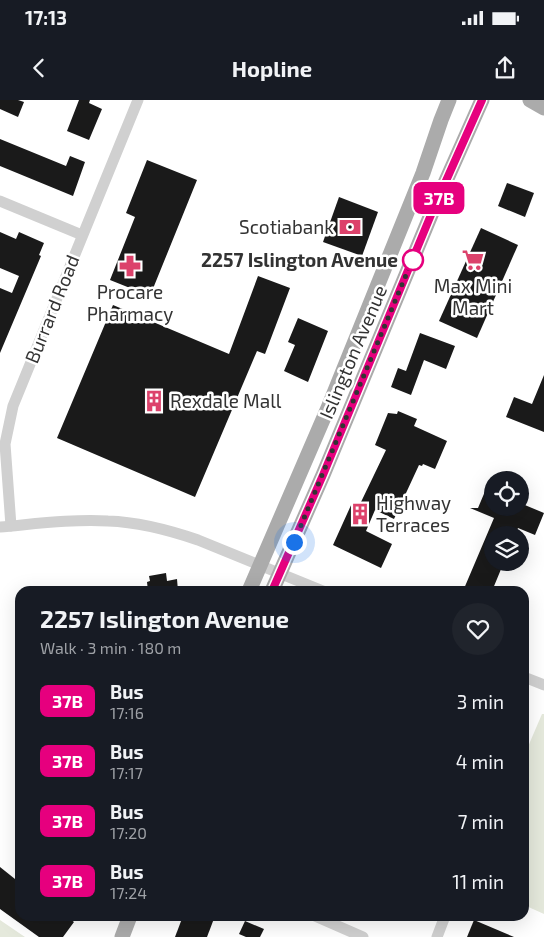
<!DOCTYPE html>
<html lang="en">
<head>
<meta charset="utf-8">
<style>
  body { margin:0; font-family:"Exo 2",sans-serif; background:#20242c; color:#f1f3f6; height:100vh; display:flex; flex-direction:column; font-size:19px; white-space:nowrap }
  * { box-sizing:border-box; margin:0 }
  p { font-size:16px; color:#9ea1a6 }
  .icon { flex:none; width:28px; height:28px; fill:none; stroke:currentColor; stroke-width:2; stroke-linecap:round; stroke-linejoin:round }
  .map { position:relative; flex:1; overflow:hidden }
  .side { position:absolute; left:15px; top:486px; width:514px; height:335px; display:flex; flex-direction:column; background:#171b24; border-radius:15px; box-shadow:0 5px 20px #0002 }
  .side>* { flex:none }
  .badge { padding:0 10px; border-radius:8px; font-size:18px; line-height:32px }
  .tools { position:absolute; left:484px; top:371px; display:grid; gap:10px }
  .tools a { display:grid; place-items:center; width:45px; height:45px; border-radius:50%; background:#171b24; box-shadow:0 5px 20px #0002; font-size:25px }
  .you { position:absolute; width:25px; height:25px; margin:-12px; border:4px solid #fff; border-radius:50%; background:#1a73e8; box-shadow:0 0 0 8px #1a73e833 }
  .map>.badge { position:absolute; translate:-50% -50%; box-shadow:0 0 0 2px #fff }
  .round { display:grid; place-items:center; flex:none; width:52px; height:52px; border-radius:26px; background:#20242c }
  .overview { display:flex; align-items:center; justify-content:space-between; height:85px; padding:0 25px }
  h1 { font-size:24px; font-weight:700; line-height:38px }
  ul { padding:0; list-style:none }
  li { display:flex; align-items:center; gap:15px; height:60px; padding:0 25px }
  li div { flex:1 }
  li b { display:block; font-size:19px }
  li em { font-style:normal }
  li .badge { min-width:55px; font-weight:700; text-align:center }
  .status { display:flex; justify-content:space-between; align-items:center; height:35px; padding:0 25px; background:#171b24; direction:ltr }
  .status svg { height:14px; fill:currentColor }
  header { display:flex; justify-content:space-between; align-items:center; height:65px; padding:0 25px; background:#171b24; font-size:22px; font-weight:700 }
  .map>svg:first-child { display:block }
  .green { fill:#e5e9dc }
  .building { fill:#1a1a1a }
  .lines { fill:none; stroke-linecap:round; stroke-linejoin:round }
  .minor { stroke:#d0d0d0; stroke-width:11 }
  .major { stroke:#ababab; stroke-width:15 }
  .line-casing { stroke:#fff; stroke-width:11 }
  .line { stroke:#e6007e; stroke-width:8 }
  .walk { stroke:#333; stroke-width:5; stroke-dasharray:0 9 }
  .stop-dot { fill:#fff; stroke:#e6007e; stroke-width:2.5 }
  .labels { text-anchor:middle; stroke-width:5; stroke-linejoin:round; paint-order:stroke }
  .poi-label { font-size:19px; fill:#333; stroke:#fff }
  .stop-label { font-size:19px; font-weight:bold; fill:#333; stroke:#fff; text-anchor:end }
  .street-label { font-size:19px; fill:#333; stroke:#fff }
</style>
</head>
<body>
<div class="status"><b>17:13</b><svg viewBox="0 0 49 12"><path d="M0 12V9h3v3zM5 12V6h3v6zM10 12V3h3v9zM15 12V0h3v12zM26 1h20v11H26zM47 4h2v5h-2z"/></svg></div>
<header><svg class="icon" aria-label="back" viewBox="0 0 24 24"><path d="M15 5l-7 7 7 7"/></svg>Hopline<svg class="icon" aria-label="share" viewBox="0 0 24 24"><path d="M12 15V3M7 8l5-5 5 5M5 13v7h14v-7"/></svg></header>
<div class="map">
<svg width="544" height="837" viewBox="0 0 544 837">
  <rect width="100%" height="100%" fill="#fff"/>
  <g class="green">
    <path d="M542,614H544V814L524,805V656Z"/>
    <path d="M0,820L25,837H0Z"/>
  </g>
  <g class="building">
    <path d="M0,0H18L24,2L18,17L0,9Z"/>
    <path d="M79,0H90L89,3L102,9L89,40L67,31Z"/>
    <path d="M0,39L66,66L70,56L85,62L73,96L0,66Z"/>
    <path d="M147,60L197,80L150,196L110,180L135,117L126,113Z"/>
    <path d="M507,83L534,93L525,117L498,106Z"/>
    <path d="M339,97L378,112L362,156L323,142Z"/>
    <path d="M481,128L518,145L477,238L439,221Z"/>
    <path d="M0,132L16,139L19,132L44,143L39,155L41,156L0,253V188L12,193L19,176L0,168Z"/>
    <path d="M258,176L290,188L265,254L257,251L195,397L57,338L113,205L229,254Z"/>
    <path d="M298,218L328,231L308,282L284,271L295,245L288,242Z"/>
    <path d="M420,233L455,246L446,269L424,260L411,295L391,287L398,268L406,271Z"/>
    <path d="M544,275V332L506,317L514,297L532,304Z"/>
    <path d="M398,311L417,319L414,326L447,341L435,369L423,364L422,366L419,365L394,419L375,410L366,431L392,444L381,468L333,445L352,403L361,402L386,350L375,345L388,313L397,314Z"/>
    <path d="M486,389L492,392V408H520V403L544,413L535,435L518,428L515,435H492V462H504L492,491H463L494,418L470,408H478Z"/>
    <path d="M166,473L167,481L177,479L178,491H148L147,482L150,481L149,476Z"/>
    <path d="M0,767L20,783V816H66L74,822L63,837H39L0,809Z"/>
    <path d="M183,816H215L207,837H175Z"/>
    <path d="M474,820L514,837H467Z"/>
    <path d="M245,821L264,829L260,837H246L239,834Z"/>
  </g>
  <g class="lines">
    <g class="minor">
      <path d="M0,101L82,135"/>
      <path d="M11,426L5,344L13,306L138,0"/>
      <path d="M0,427C35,424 72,419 108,421C138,422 169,430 198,440L323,491"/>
      <path d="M524,577L544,585"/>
      <path d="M315,816L363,837"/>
      <path d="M437,837L445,816"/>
    </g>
    <g class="major">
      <path d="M530,0L544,8"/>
      <path d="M249,491L328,308L423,73L441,20L449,0"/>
      <path d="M272,491L323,375L433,110L482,0"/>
      <path d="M122,837L130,816"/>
    </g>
  </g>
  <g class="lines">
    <g class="line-casing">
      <path id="line" d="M272,491L323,375L433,110L482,0"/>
    </g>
    <use href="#line" class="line"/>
    <path class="walk" d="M294,442L414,156L413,160"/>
  </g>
  <defs>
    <g id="bank-bare" transform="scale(1.725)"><path d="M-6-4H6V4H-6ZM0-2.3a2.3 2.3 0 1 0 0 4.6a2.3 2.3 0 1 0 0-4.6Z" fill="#dc426b" stroke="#fff" stroke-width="2.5" paint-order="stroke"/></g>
    <g id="supermarket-bare" transform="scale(1.725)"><path d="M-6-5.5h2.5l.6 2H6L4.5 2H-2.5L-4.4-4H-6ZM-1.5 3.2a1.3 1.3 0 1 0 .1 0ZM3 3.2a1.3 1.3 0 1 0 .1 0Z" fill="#dc426b" stroke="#fff" stroke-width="2.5" paint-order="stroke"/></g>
    <g id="pharmacy-bare" transform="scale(1.725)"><path d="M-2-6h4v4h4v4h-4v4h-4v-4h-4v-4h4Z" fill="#dc426b" stroke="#fff" stroke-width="2.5" paint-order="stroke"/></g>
    <g id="building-bare" transform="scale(1.725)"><path d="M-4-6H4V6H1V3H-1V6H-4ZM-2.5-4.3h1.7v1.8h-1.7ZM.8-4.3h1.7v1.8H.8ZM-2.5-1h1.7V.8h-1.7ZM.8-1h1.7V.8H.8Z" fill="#dc426b" stroke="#fff" stroke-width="2.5" paint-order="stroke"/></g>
  </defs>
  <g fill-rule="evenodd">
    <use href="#bank-bare" x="350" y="127"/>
    <use href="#supermarket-bare" x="473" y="160"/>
    <use href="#pharmacy-bare" x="130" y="166"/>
    <use href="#building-bare" x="154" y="301"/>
    <use href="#building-bare" x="360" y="414"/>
  </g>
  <circle class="stop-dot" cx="413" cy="160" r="10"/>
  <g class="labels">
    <g class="poi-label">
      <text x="334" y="134" text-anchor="end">Scotiabank</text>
      <text x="473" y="193">Max Mini<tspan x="473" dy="22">Mart</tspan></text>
      <text x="130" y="199">Procare<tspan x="130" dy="22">Pharmacy</tspan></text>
      <text x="170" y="308" text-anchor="start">Rexdale Mall</text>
      <text x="376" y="410" text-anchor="start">Highway<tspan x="376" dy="22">Terraces</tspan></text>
    </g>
    <g class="stop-label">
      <text x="398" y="167">2257 Islington Avenue</text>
    </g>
    <g class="street-label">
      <text transform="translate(52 209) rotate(-68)" y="7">Burrard Road</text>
      <text transform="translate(353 252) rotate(-67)" y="7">Islington Avenue</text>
    </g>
  </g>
</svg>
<div class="tools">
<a><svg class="icon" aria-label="locate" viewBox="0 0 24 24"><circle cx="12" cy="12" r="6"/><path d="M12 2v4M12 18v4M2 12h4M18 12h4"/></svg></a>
<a><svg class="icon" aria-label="layers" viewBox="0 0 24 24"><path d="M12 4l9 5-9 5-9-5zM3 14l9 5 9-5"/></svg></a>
</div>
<div class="you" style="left:294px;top:442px"></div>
<b class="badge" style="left:439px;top:98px;background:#e6007e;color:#fff">37B</b>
<section class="side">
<div class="overview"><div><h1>2257 Islington Avenue</h1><p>Walk · 3 min · 180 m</p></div><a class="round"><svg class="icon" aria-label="heart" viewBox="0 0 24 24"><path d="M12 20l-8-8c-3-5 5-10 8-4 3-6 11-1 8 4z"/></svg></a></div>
<ul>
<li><span class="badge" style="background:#e6007e;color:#fff">37B</span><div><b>Bus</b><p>17:16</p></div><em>3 min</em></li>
<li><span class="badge" style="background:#e6007e;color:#fff">37B</span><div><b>Bus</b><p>17:17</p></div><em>4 min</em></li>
<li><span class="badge" style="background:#e6007e;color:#fff">37B</span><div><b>Bus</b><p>17:20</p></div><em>7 min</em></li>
<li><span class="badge" style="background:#e6007e;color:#fff">37B</span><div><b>Bus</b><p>17:24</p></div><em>11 min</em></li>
</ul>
</section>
</div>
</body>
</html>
